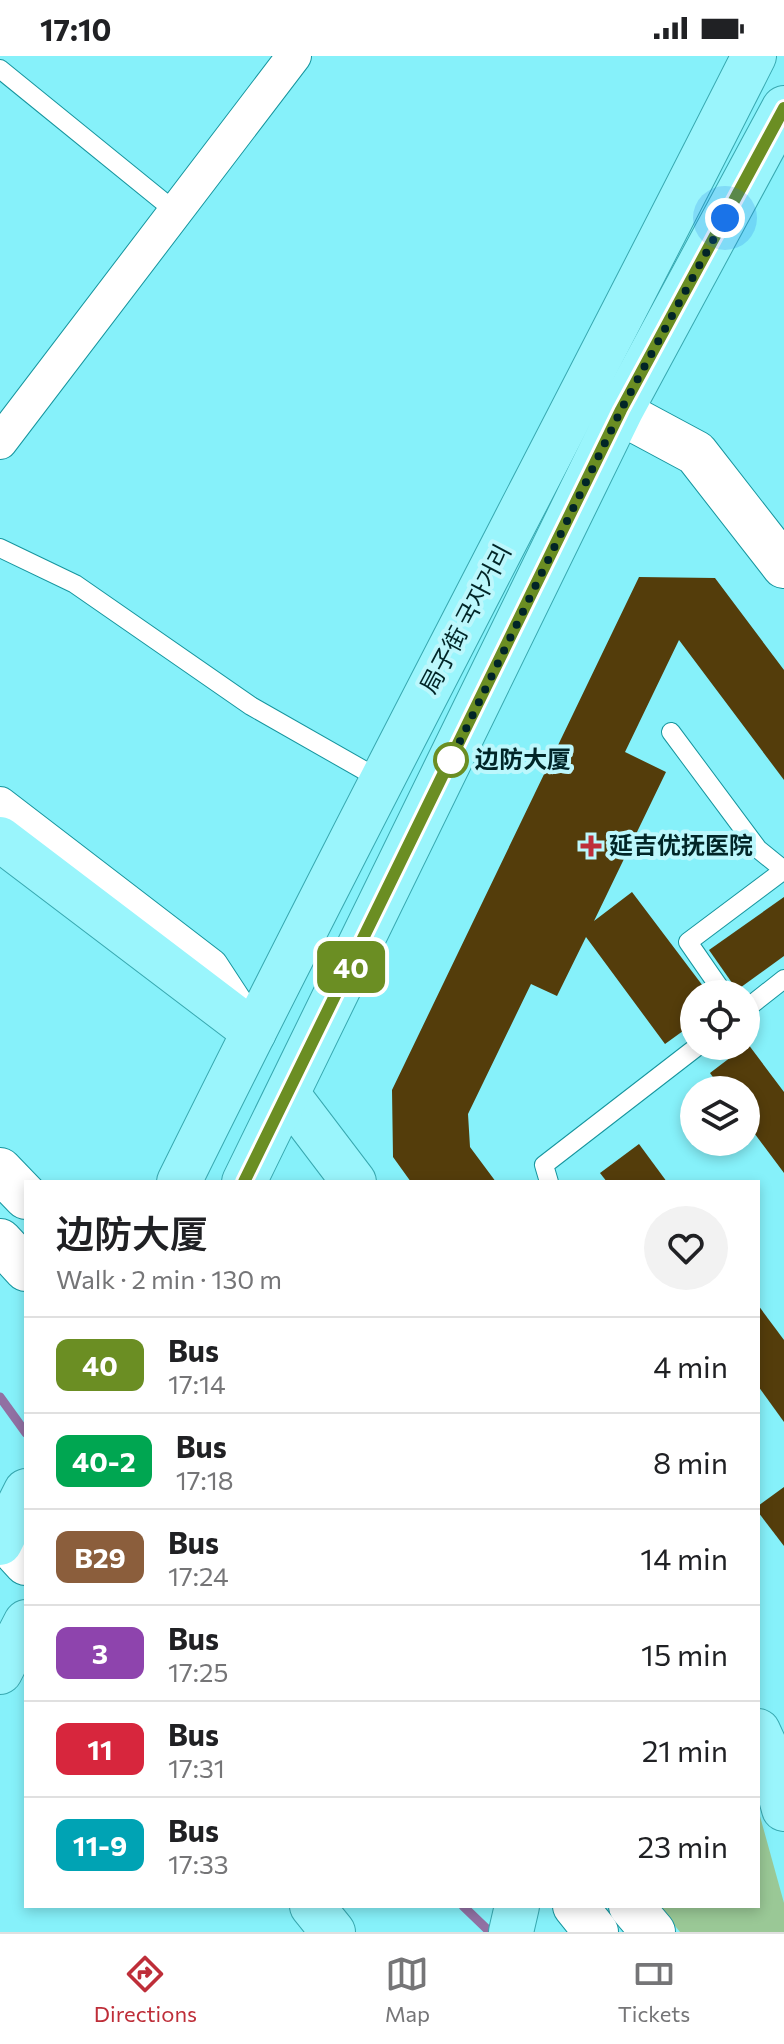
<!DOCTYPE html>
<html lang="en">
<head>
<meta charset="utf-8">
<style>
  body { margin:0; font-family:Commissioner,"Noto Sans SC","Noto Sans KR",sans-serif; background:#f2f2f2; color:#202124; height:100vh; display:flex; flex-direction:column; font-size:30px; white-space:nowrap }
  * { box-sizing:border-box; margin:0 }
  p { font-size:26px; color:#757577 }
  .icon { flex:none; width:44px; height:44px; fill:none; stroke:currentColor; stroke-width:2; stroke-linecap:round; stroke-linejoin:round }
  .map { position:relative; flex:1; overflow:hidden }
  .drawer { position:absolute; left:24px; top:1124px; width:736px; height:728px; display:flex; flex-direction:column; background:#fff; border-radius:0px; box-shadow:0 4px 12px #0003 }
  .drawer>* { flex:none }
  .badge { padding:0 16px; border-radius:12px; font-size:28px; line-height:52px }
  .controls { position:absolute; left:680px; top:924px; display:grid; gap:16px }
  .controls a { display:grid; place-items:center; width:80px; height:80px; border-radius:50%; background:#fff; box-shadow:0 4px 12px #0003; font-size:40px }
  .you { position:absolute; width:40px; height:40px; margin:-20px; border:6px solid #fff; border-radius:50%; background:#1a73e8; box-shadow:0 0 0 12px #1a73e833 }
  .map>.badge { position:absolute; translate:-50% -50%; box-shadow:0 0 0 4px #fff }
  .round { display:grid; place-items:center; flex:none; width:84px; height:84px; border-radius:42px; background:#f2f2f2 }
  .summary { display:flex; align-items:center; justify-content:space-between; height:136px; padding:0 32px }
  h1 { font-size:38px; font-weight:600; line-height:60px }
  ul { padding:0; list-style:none }
  li { display:flex; align-items:center; gap:24px; height:96px; padding:0 32px; border-top:2px solid #e0e0e0 }
  li div { flex:1 }
  li b { display:block; font-size:30px }
  li em { font-style:normal }
  li .badge { min-width:88px; font-weight:700; text-align:center }
  .status { display:flex; justify-content:space-between; align-items:center; height:56px; padding:0 40px; background:#fff; direction:ltr }
  .status svg { height:22px; fill:currentColor }
  .tab-bar { display:flex; justify-content:space-around; align-items:center; height:112px; border-top:2px solid #e0e0e0; background:#fff; font-size:22px; color:#757577 }
  .tab-bar a { display:grid; justify-items:center; gap:4px }
  .tab-bar .active { color:#be2e39 }
  .map>svg:first-child { display:block }
  .green { fill:#9ac896 }
  .lines { fill:none; stroke-linecap:round; stroke-linejoin:round }
  .stream { stroke:#9171a3; stroke-width:9 }
  .building { fill:#543d0b }
  .service-casing { stroke:#16959e; stroke-width:20 }
  .minor-casing { stroke:#16959e; stroke-width:36 }
  .tertiary-casing { stroke:#16959e; stroke-width:46 }
  .secondary-casing { stroke:#16959e; stroke-width:46 }
  .primary-casing { stroke:#38a8b0; stroke-width:46 }
  .service { stroke:#fff; stroke-width:18 }
  .minor { stroke:#fff; stroke-width:34 }
  .tertiary { stroke:#fff; stroke-width:44 }
  .secondary { stroke:#fff; stroke-width:44 }
  .primary { stroke:#9af5fc; stroke-width:44 }
  .line-casing { stroke:#fff; stroke-width:18 }
  .line { stroke:#6b8e23; stroke-width:12 }
  .walk { stroke:#012527; stroke-width:8; stroke-dasharray:0 14.4 }
  .stop-dot { fill:#fff; stroke:#6b8e23; stroke-width:4 }
  .poi-dot { fill:#be2e39; stroke:#bcf7fc; stroke-width:3 }
  .labels { text-anchor:middle; stroke-width:8; stroke-linejoin:round; paint-order:stroke }
  .street-label { font-size:24px; fill:#012527; stroke:#bcf7fc }
  .stop-label { font-size:24px; font-weight:bold; fill:#012527; stroke:#bcf7fc; text-anchor:start }
  .poi-label { font-size:24px; font-weight:bold; fill:#012527; stroke:#bcf7fc; text-anchor:start }
</style>
</head>
<body>
<div class="status"><b>17:10</b><svg viewBox="0 0 49 12"><path d="M0 12V9h3v3zM5 12V6h3v6zM10 12V3h3v9zM15 12V0h3v12zM26 1h20v11H26zM47 4h2v5h-2z"/></svg></div>
<div class="map">
<svg width="784" height="1876" viewBox="0 0 784 1876">
  <rect width="100%" height="100%" fill="#86f1fa"/>
  <path class="green" d="M758,1753L784,1847V1876H680L659,1850H758Z"/>
  <g class="lines">
    <g class="stream">
      <path d="M0,1341L26,1377"/>
      <path d="M463,1850L490,1876"/>
    </g>
  </g>
  <g class="building">
    <path d="M639,521L715,522L784,614V724L679,584L625,696L666,716L594,865L632,836L709,938H694V967L665,988L586,881L557,940L531,928L468,1058L470,1091L496,1126H411L393,1101L392,1034Z"/>
    <path d="M784,841V900L737,934L709,894Z"/>
    <path d="M748,988L784,1036V1117L746,1066V1034H722L710,1017Z"/>
    <path d="M639,1088L667,1126H607L600,1117Z"/>
    <path d="M758,1249L784,1284V1366L758,1330Z"/>
    <path d="M784,1431V1490L758,1456V1450Z"/>
  </g>
  <g class="lines">
    <g class="service-casing">
      <g id="service">
        <path d="M0,13L176,156"/>
        <path d="M0,492L75,528L251,650L381,724"/>
        <path d="M671,676L758,793L784,814"/>
        <path d="M724,938L688,886L784,814"/>
        <path d="M746,953L784,923"/>
        <path d="M549,1126L544,1109L698,990"/>
      </g>
    </g>
    <g class="minor-casing">
      <g id="minor">
        <path d="M0,386L294,0"/>
        <path d="M0,748L211,910L243,959"/>
      </g>
    </g>
    <g class="tertiary-casing">
      <g id="tertiary">
        <path d="M588,339L696,397L784,510"/>
        <path d="M0,1479L26,1507"/>
      </g>
    </g>
    <g class="secondary-casing">
      <g id="secondary">
        <path d="M0,1114L26,1141"/>
        <path d="M0,1185L26,1213"/>
        <path d="M575,1850L596,1876"/>
        <path d="M631,1850L653,1876"/>
      </g>
    </g>
    <g class="primary-casing">
      <g id="primary">
        <path d="M0,783L254,976"/>
        <path d="M288,1039L354,1126"/>
        <path d="M179,1126C366,748 564,376 754,0"/>
        <path d="M244,1126L621,354L784,52"/>
        <path d="M0,1487L26,1435"/>
        <path d="M0,1616L26,1566"/>
        <path d="M758,1675L770,1701L784,1753"/>
        <path d="M312,1850L333,1876"/>
        <path d="M511,1876L517,1850"/>
      </g>
    </g>
    <use href="#service" class="service"/>
    <use href="#minor" class="minor"/>
    <use href="#tertiary" class="tertiary"/>
    <use href="#secondary" class="secondary"/>
    <use href="#primary" class="primary"/>
  </g>
  <g class="lines">
    <g class="line-casing">
      <path id="line" d="M244,1126L621,354L784,52"/>
    </g>
    <use href="#line" class="line"/>
    <path class="walk" d="M451,704L446,714L621,354L725,162"/>
  </g>
  <circle class="stop-dot" cx="451" cy="704" r="16"/>
  <path class="poi-dot" d="M587 778h8v8h8v8h-8v8h-8v-8h-8v-8h8z"/>
  <g class="labels">
    <g class="street-label">
      <text transform="translate(466 563) rotate(-62)" y="8">局子街 국자거리</text>
    </g>
    <g class="stop-label">
      <text x="475" y="712">边防大厦</text>
    </g>
    <g class="poi-label">
      <text x="609" y="798">延吉优抚医院</text>
    </g>
  </g>
</svg>
<div class="controls">
<a><svg class="icon" aria-label="locate" viewBox="0 0 24 24"><circle cx="12" cy="12" r="6"/><path d="M12 2v4M12 18v4M2 12h4M18 12h4"/></svg></a>
<a><svg class="icon" aria-label="layers" viewBox="0 0 24 24"><path d="M12 4l9 5-9 5-9-5zM3 14l9 5 9-5"/></svg></a>
</div>
<div class="you" style="left:725px;top:162px"></div>
<b class="badge" style="left:351px;top:911px;background:#6b8e23;color:#fff">40</b>
<section class="drawer">
<div class="summary"><div><h1>边防大厦</h1><p>Walk · 2 min · 130 m</p></div><a class="round"><svg class="icon" aria-label="heart" viewBox="0 0 24 24"><path d="M12 20l-8-8c-3-5 5-10 8-4 3-6 11-1 8 4z"/></svg></a></div>
<ul>
<li><span class="badge" style="background:#6b8e23;color:#fff">40</span><div><b>Bus</b><p>17:14</p></div><em>4 min</em></li>
<li><span class="badge" style="background:#00a651;color:#fff">40-2</span><div><b>Bus</b><p>17:18</p></div><em>8 min</em></li>
<li><span class="badge" style="background:#8b5e3c;color:#fff">B29</span><div><b>Bus</b><p>17:24</p></div><em>14 min</em></li>
<li><span class="badge" style="background:#8e44ad;color:#fff">3</span><div><b>Bus</b><p>17:25</p></div><em>15 min</em></li>
<li><span class="badge" style="background:#d7263d;color:#fff">11</span><div><b>Bus</b><p>17:31</p></div><em>21 min</em></li>
<li><span class="badge" style="background:#00a3b4;color:#fff">11-9</span><div><b>Bus</b><p>17:33</p></div><em>23 min</em></li>
</ul>
</section>
</div>
<nav class="tab-bar">
<a class="active"><svg class="icon" aria-label="directions" viewBox="0 0 24 24"><path d="M12 3l9 9-9 9-9-9zM9 14v-3h6M13 9l2 2-2 2"/></svg>Directions</a>
<a><svg class="icon" aria-label="map" viewBox="0 0 24 24"><path d="M3 6l6-2 6 2 6-2v14l-6 2-6-2-6 2zM9 4v14M15 6v14"/></svg>Map</a>
<a><svg class="icon" aria-label="tickets" viewBox="0 0 24 24"><path d="M3 7h18v10H3zM15 7v10"/></svg>Tickets</a>
</nav>
</body>
</html>
